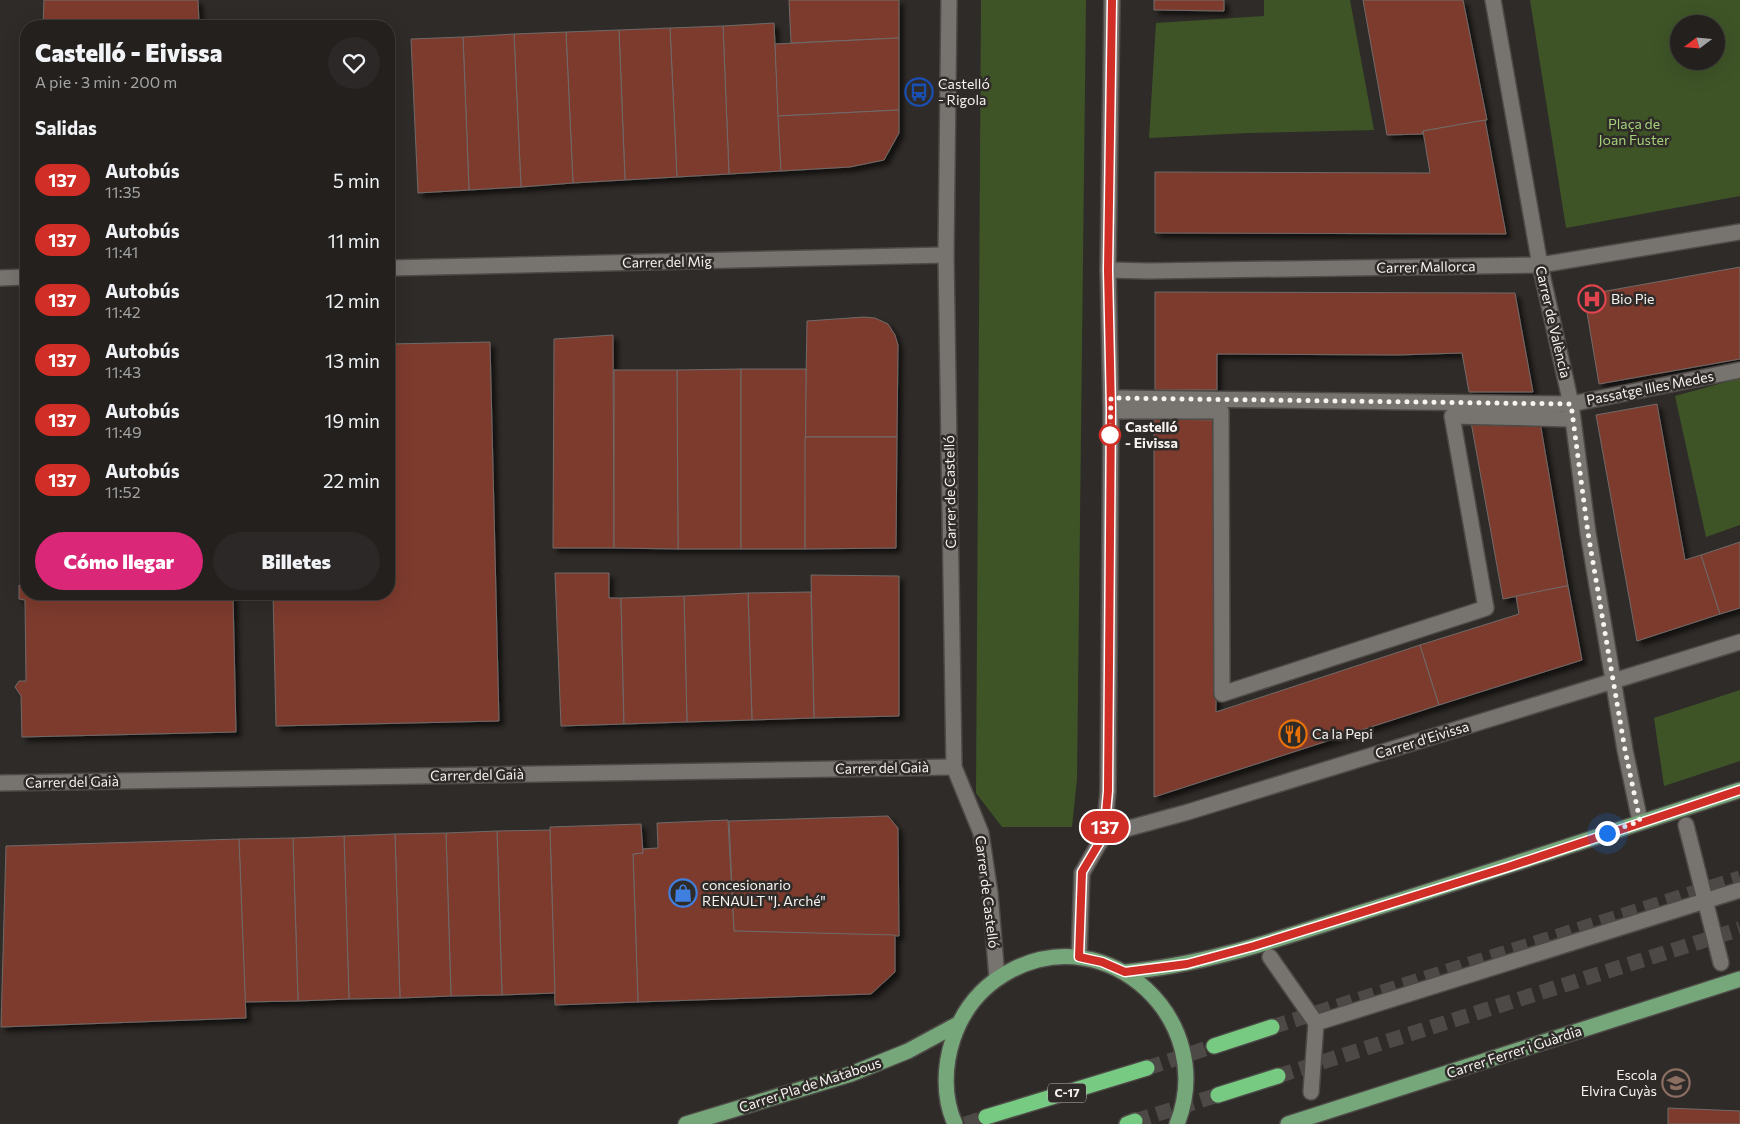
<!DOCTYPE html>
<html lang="es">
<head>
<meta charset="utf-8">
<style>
  body { margin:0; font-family:Commissioner,sans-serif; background:#2b2827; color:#f1f3f6; height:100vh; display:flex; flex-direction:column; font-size:19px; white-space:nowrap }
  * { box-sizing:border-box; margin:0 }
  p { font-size:16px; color:#a3a3a4 }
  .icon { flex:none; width:28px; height:28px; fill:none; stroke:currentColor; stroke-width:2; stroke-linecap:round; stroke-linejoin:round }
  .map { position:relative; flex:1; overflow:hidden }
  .sheet { position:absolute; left:20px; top:20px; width:375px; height:580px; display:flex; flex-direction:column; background:#23201e; border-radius:20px; box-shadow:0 5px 20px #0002,0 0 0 1px #403e3c }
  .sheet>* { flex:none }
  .badge { padding:0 10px; border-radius:16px; font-size:18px; line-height:32px }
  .needle { width:32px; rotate:254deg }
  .fabs { position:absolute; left:1670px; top:15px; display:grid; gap:10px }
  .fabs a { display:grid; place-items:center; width:55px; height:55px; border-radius:50%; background:#23201e; box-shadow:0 5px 20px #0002,0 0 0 1px #403e3c; font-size:25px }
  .you { position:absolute; width:25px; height:25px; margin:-12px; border:4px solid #fff; border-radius:50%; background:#1a73e8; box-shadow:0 0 0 8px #1a73e833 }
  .map>.badge { position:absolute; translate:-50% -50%; box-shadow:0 0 0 2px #fff }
  h2 { padding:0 15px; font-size:19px; line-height:45px }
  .round { display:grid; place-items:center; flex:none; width:52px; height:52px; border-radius:26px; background:#2b2827 }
  .headline { display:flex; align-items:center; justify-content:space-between; height:85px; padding:0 15px }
  h1 { font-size:24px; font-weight:800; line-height:38px }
  .button { display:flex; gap:10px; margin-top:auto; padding:10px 15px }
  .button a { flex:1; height:58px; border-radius:30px; background:#db2777; color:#fff; font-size:20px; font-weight:800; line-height:58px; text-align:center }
  .button a+a { background:#2b2827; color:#f1f3f6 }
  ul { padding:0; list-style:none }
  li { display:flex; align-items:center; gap:15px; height:60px; padding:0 15px }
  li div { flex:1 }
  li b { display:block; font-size:19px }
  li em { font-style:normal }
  li .badge { min-width:55px; font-weight:700; text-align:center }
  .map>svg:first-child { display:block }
  .green { fill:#3e5427; fill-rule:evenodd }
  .building { fill:#7d3b2e; stroke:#706a68; filter:url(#shadow) }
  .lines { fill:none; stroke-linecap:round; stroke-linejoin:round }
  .highway-tunnel { stroke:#4d4946; stroke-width:15; stroke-dasharray:15 8; stroke-linecap:butt }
  .minor-casing { stroke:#4d4a47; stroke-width:18 }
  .major-casing { stroke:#4d4a47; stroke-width:18 }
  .highway-casing { stroke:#4d4a47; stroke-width:18 }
  .minor { stroke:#77736f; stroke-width:15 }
  .major { stroke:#76a77a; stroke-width:15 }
  .highway { stroke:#76ca82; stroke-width:15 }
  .line-casing { stroke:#fff; stroke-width:11 }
  .line { stroke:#d02e26; stroke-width:8 }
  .walk { stroke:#f6f3f1; stroke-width:5; stroke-dasharray:0 9 }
  .stop-dot { fill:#fff; stroke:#d02e26; stroke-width:2.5 }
  .labels { text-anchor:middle; stroke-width:5; stroke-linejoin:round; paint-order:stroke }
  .shield { fill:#2f2b28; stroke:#bab7b5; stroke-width:1 }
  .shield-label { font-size:12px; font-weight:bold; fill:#f6f3f1 }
  .poi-label { font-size:14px; fill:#f6f3f1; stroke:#2f2b28; text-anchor:start }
  .park-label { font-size:14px; fill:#a4d17a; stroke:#2f2b28 }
  .street-label { font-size:14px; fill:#f6f3f1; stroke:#2f2b28 }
  .stop-label { font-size:14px; font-weight:bold; fill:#f6f3f1; stroke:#2f2b28; text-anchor:start }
</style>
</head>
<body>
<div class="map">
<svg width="1740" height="1124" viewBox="0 0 1740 1124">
  <defs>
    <filter id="shadow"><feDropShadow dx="4.5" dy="4.5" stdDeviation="2.5" flood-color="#0009"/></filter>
  </defs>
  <rect width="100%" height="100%" fill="#2f2b28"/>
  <g class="green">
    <path d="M981,0H1086L1077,779L1072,827H1002L976,793Z"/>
    <path d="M1264,0H1350L1374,130L1248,133L1149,138L1156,23L1264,16Z"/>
    <path d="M1530,0H1740V196L1566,228ZM1679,24H1716V61H1679Z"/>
    <path d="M1740,378V525L1706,537L1675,396Z"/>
    <path d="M1740,690V761L1664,786L1654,718Z"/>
  </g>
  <g class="building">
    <path d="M44,0H198L199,22L43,25Z"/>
    <path d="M789,0H899V38L791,43Z"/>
    <path d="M1154,0H1224V11L1154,10Z"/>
    <path d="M1363,0H1463L1487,120L1423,131V134L1387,135Z"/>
    <path d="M199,22V26H43V25Z"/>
    <path d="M774,23L781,171L729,174L723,26Z"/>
    <path d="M723,26L729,174L677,177L670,28Z"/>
    <path d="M670,28L677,177L625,180L619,30Z"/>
    <path d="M619,30L625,180L573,183L566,32Z"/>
    <path d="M566,32L573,183L521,187L514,34Z"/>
    <path d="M514,34L521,187L469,190L463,37Z"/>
    <path d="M463,37L469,190L418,193L411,39Z"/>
    <path d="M899,38V110L778,116L775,44Z"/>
    <path d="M899,110V133L884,160L850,167L781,171L778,116Z"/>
    <path d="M1485,120L1506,234L1155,233V172L1430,173L1423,131Z"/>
    <path d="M1740,267V359L1599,384L1584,295Z"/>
    <path d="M1155,292L1515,293L1533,392H1469L1462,353L1398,355L1217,354V390H1155Z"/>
    <path d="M864,317L875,318L888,324L895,335L898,345L897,437H805L807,321Z"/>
    <path d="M613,335L614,548H553L554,339Z"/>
    <path d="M490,342L499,721L276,726L273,594H389V344Z"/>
    <path d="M741,369V549H678L677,370Z"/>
    <path d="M741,369H806L805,549H741Z"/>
    <path d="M614,370H677L678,549L614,548Z"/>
    <path d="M1657,404L1685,560L1701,555L1720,614L1637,641L1596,415Z"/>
    <path d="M1154,419L1217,420L1216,712L1420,645L1439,705L1154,797Z"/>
    <path d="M1471,422H1540L1568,586L1503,599Z"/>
    <path d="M805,437H897L896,548L805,549Z"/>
    <path d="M25,489H26V504L20,496Z"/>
    <path d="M1740,542V608L1720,614L1701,555Z"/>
    <path d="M555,573H609V598H621L624,724L561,726Z"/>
    <path d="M811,575L899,576V716L814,718Z"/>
    <path d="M19,585H26V594H233L236,732L22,737L21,696L15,687L19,681H26L25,600L19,599Z"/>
    <path d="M1566,586H1568L1582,660L1439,705L1420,645L1519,614L1516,596Z"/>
    <path d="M811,592L814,718L752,720L748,593Z"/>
    <path d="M748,593L752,720L687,722L684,596Z"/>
    <path d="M684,596L687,722L624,724L621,598Z"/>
    <path d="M888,816L898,828L899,936L734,931L729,821Z"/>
    <path d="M728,820L734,931L895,935V972L871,994L638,1002L633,854L643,853L642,849L658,848L657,823Z"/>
    <path d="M641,824L643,853L633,854L638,1002L555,1005L550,827Z"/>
    <path d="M550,830L555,993L502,995L497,831Z"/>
    <path d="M497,831L502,995L451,996L446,833Z"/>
    <path d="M446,833L451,996L400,998L395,834Z"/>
    <path d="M395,834L400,998L349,999L344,836Z"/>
    <path d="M344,836L349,999L298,1001L293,838Z"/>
    <path d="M293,838L298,1001L245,1002L239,839Z"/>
    <path d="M239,839L246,1018L1,1027L6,846Z"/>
    <path d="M1668,1108L1740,1111V1124H1668Z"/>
  </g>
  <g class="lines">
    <g class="highway-tunnel">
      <path d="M1272,1027L1740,878"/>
      <path d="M1147,1068L1214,1046"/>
      <path d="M1278,1076L1740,929"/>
      <path d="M1135,1121L1218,1095"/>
      <path d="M965,1124L986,1117"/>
    </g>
    <g class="minor-casing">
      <g id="minor">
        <path d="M949,0L946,255L954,767L981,833L990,893L997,978"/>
        <path d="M1493,0L1540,265L1571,404L1588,533L1625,750L1640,821"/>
        <path d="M389,268L946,255"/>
        <path d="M1108,270L1149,271L1540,265L1740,232"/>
        <path d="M0,278L26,277"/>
        <path d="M1111,398L1571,404L1740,370"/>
        <path d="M1111,411H1221L1222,694L1486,608L1452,416L1571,419"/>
        <path d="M0,783L954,767"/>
        <path d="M1686,825L1721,963"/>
        <path d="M1104,835L1188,812L1740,642"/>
        <path d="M1079,957L1082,873L1104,835L1108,791L1111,411L1108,270L1112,0"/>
        <path d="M1270,957L1316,1023L1311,1092"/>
        <path d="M1316,1023L1740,890"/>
      </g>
    </g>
    <g class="major-casing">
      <g id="major">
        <path d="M1125,972C1208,965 1287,936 1366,911C1491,872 1615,831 1740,790"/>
        <path d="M686,1124L851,1074L908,1051L958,1024"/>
        <path d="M955,1124C943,1098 944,1066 953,1039C963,1009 982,986 1010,971C1109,918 1218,1021 1177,1124"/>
        <path d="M1288,1124L1740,979"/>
      </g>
    </g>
    <g class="highway-casing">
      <g id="highway">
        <path d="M1214,1046L1272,1027"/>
        <path d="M1218,1095L1278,1076"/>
        <path d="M986,1117L1147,1068"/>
        <path d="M1127,1124L1135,1121"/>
      </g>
    </g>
    <use href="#minor" class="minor"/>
    <use href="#major" class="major"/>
    <use href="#highway" class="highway"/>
  </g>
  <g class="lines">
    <g class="line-casing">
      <path id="line" d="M1112,0L1108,270L1111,410L1108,791L1104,835L1082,872L1079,957L1102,962L1125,972L1187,964L1254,946L1508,867L1740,790"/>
    </g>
    <use href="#line" class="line"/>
    <path class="walk" d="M1110,435L1111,398L1571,404L1588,533L1625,750L1640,821L1607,833"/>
  </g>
  <defs>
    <g id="bus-ring" transform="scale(1.4375)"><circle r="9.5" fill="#2f2b28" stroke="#1a4fb4" stroke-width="1.5"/><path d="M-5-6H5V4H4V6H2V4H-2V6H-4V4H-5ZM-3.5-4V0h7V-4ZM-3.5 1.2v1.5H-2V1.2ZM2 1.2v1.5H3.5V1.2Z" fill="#1a4fb4"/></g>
    <g id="hospital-ring" transform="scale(1.4375)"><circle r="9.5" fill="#2f2b28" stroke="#e0444e" stroke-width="1.5"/><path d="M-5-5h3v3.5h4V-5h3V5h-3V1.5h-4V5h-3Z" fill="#e0444e"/></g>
    <g id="restaurant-ring" transform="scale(1.4375)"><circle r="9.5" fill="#2f2b28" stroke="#e8710a" stroke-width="1.5"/><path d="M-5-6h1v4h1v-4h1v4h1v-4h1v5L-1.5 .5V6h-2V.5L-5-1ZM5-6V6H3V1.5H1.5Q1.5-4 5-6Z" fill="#e8710a"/></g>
    <g id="shop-ring" transform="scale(1.4375)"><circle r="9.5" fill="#2f2b28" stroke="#3f7fe0" stroke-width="1.5"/><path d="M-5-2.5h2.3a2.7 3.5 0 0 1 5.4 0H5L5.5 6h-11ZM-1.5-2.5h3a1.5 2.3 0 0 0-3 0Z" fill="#3f7fe0"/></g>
    <g id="school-ring" transform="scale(1.4375)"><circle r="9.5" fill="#2f2b28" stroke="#8d6e63" stroke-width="1.5"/><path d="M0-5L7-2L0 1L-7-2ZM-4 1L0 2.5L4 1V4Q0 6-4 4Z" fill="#8d6e63"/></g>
  </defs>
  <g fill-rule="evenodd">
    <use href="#bus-ring" x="919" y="92"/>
    <use href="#hospital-ring" x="1592" y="299"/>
    <use href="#restaurant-ring" x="1293" y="734"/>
    <use href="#shop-ring" x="683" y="893"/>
    <use href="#school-ring" x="1676" y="1083"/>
  </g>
  <circle class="stop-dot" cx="1110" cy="435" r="10"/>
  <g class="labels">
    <rect class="shield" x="1048" y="1083.5" width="38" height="19" rx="4"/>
    <g class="shield-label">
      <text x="1067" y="1097">C-17</text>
    </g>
    <g class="poi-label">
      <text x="938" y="89">Castelló<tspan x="938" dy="16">- Rigola</tspan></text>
      <text x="1611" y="304">Bio Pie</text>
      <text x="1312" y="739">Ca la Pepi</text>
      <text x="702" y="890">concesionario<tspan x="702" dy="16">RENAULT "J. Arché"</tspan></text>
      <text x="1657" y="1080" text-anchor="end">Escola<tspan x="1657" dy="16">Elvira Cuyàs</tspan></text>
    </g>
    <g class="park-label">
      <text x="1634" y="129">Plaça de<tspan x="1634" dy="16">Joan Fuster</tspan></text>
    </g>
    <g class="street-label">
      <text transform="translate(667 262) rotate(-1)" y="5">Carrer del Mig</text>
      <text transform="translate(1426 267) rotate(-1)" y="5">Carrer Mallorca</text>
      <text transform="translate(1553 322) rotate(77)" y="5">Carrer de València</text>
      <text transform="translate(1650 388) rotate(-11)" y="5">Passatge Illes Medes</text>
      <text transform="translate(950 492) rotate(-91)" y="5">Carrer de Castelló</text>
      <text transform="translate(1422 740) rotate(-17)" y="5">Carrer d'Eivissa</text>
      <text transform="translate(882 768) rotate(-1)" y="5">Carrer del Gaià</text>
      <text transform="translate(477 775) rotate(-1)" y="5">Carrer del Gaià</text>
      <text transform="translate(72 782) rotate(-1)" y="5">Carrer del Gaià</text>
      <text transform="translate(987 892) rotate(83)" y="5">Carrer de Castelló</text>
      <text transform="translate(1514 1052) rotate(-18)" y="5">Carrer Ferrer i Guàrdia</text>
      <text transform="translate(810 1085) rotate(-18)" y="5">Carrer Pla de Matabous</text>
    </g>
    <g class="stop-label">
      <text x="1125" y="432">Castelló<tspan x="1125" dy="16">- Eivissa</tspan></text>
    </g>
  </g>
</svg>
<div class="fabs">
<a><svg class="needle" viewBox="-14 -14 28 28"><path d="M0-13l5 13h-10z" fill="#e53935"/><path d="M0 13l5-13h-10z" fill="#a3a3a4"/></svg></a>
</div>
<div class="you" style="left:1607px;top:833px"></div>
<b class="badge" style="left:1105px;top:827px;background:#d02e26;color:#fff">137</b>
<section class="sheet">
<div class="headline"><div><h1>Castelló - Eivissa</h1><p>A pie · 3 min · 200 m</p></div><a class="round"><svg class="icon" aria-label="heart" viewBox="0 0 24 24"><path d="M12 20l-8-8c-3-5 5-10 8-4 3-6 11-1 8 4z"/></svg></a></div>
<h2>Salidas</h2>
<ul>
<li><span class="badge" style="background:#d02e26;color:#fff">137</span><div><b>Autobús</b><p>11:35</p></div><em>5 min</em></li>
<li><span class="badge" style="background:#d02e26;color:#fff">137</span><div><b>Autobús</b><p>11:41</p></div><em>11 min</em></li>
<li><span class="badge" style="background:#d02e26;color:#fff">137</span><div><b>Autobús</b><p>11:42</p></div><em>12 min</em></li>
<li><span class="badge" style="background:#d02e26;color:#fff">137</span><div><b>Autobús</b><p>11:43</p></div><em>13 min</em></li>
<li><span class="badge" style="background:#d02e26;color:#fff">137</span><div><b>Autobús</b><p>11:49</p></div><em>19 min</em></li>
<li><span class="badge" style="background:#d02e26;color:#fff">137</span><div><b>Autobús</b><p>11:52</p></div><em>22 min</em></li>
</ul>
<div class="button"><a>Cómo llegar</a><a>Billetes</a></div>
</section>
</div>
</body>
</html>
